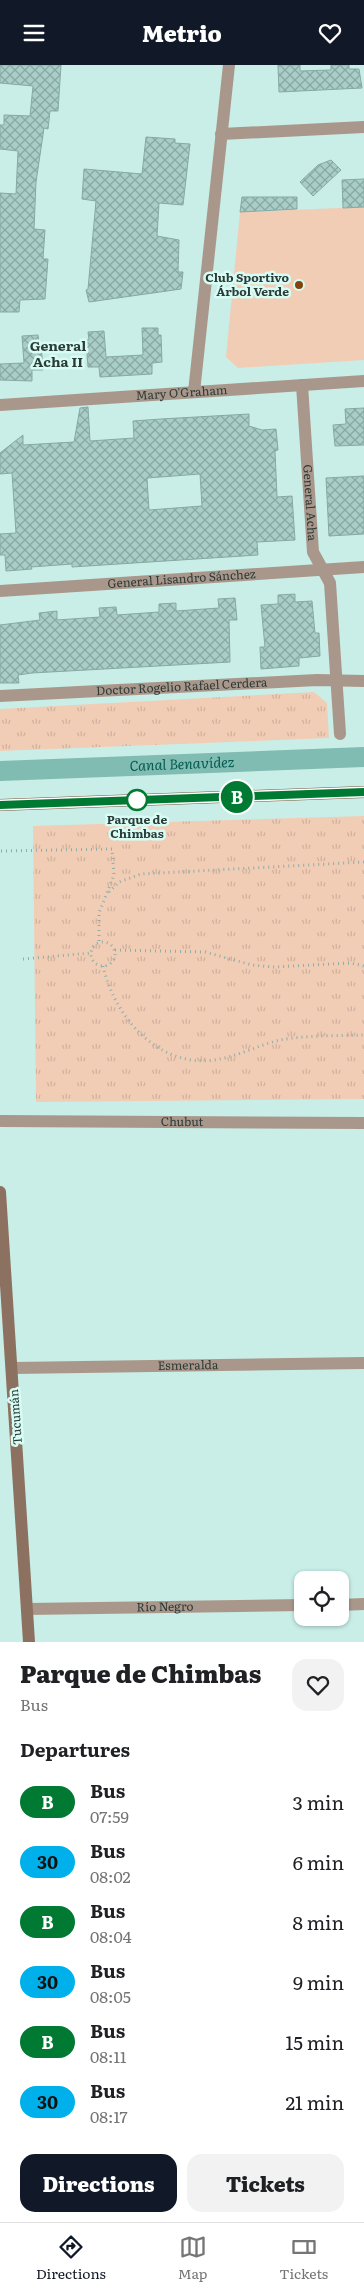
<!DOCTYPE html>
<html lang="en">
<head>
<meta charset="utf-8">
<style>
  body { margin:0; font-family:Literata,serif; background:#f2f2f2; color:#202124; height:100vh; display:flex; flex-direction:column; font-size:19px; white-space:nowrap }
  * { box-sizing:border-box; margin:0 }
  p { font-size:16px; color:#757577 }
  .icon { flex:none; width:28px; height:28px; fill:none; stroke:currentColor; stroke-width:2; stroke-linecap:round; stroke-linejoin:round }
  .map { position:relative; height:1577px; overflow:hidden }
  .drawer { display:flex; flex-direction:column; background:#fff; flex:1 }
  .drawer>* { flex:none }
  .badge { padding:0 10px; border-radius:16px; font-size:18px; line-height:32px }
  .fabs { position:absolute; left:294px; top:1506px; display:grid; gap:10px }
  .fabs a { display:grid; place-items:center; width:55px; height:55px; border-radius:10px; background:#fff; box-shadow:0 1px 4px #0004; font-size:25px }
  .map>.badge { position:absolute; translate:-50% -50%; box-shadow:0 0 0 2px #fff }
  h2 { padding:0 20px; font-size:19px; line-height:45px }
  .round { display:grid; place-items:center; flex:none; width:52px; height:52px; border-radius:15px; background:#f2f2f2 }
  .headline { display:flex; align-items:center; justify-content:space-between; height:85px; padding:0 20px }
  h1 { font-size:24px; font-weight:800; line-height:38px }
  .button { display:flex; gap:10px; margin-top:auto; padding:10px 20px }
  .button a { flex:1; height:58px; border-radius:15px; background:#111827; color:#fff; font-size:20px; font-weight:800; line-height:58px; text-align:center }
  .button a+a { background:#f2f2f2; color:#202124 }
  ul { padding:0; list-style:none }
  li { display:flex; align-items:center; gap:15px; height:60px; padding:0 20px }
  li div { flex:1 }
  li b { display:block; font-size:19px }
  li em { font-style:normal }
  li .badge { min-width:55px; font-weight:700; text-align:center }
  header { display:flex; justify-content:space-between; align-items:center; height:65px; padding:0 20px; background:#111827; color:#fff; font-size:22px; font-weight:800 }
  .menu { display:flex; justify-content:space-around; align-items:center; height:70px; border-top:1px solid #e0e0e0; background:#fff; font-size:14px; color:#757577 }
  .menu a { display:grid; justify-items:center; gap:2px }
  .menu .current { color:#111827 }
  .map>svg:first-child { display:block }
  .park { fill:url(#park-tufts) }
  .pitch { fill:#f2cdb6 }
  .lines { fill:none; stroke-linecap:round; stroke-linejoin:round }
  .canal { stroke:#80bcb1; stroke-width:20 }
  .building { fill:url(#building-cross-hatch); stroke:#86aaa3; fill-rule:evenodd }
  .path { stroke:#8fada7; stroke-width:3; stroke-dasharray:1 4; stroke-linecap:butt }
  .street { stroke:#aa978b; stroke-width:12 }
  .secondary { stroke:#8d7160; stroke-width:12 }
  .primary { stroke:#785741; stroke-width:12 }
  .line-casing { stroke:#fff; stroke-width:11 }
  .line { stroke:#007a32; stroke-width:8 }
  .poi-dot { fill:#83430c; stroke:#d6fcf4; stroke-width:2 }
  .stop-dot { fill:#fff; stroke:#007a32; stroke-width:2.5 }
  .labels { text-anchor:middle; stroke-width:5; stroke-linejoin:round; paint-order:stroke }
  .poi-label { font-size:12px; font-weight:bold; fill:#2c3b38; stroke:#d6fcf4; text-anchor:end }
  .street-label { font-size:12px; fill:#2c3b38; stroke:#d6fcf4 }
  .stop-label { font-size:12px; font-weight:bold; fill:#2c3b38; stroke:#d6fcf4 }
  .neighbourhood-label { font-size:14px; font-weight:bold; fill:#2c3b38; stroke:#d6fcf4 }
  .water-label { font-size:14px; font-style:italic; fill:#035b51; stroke:#d6fcf4 }
</style>
</head>
<body>
<header><svg class="icon" aria-label="menu" viewBox="0 0 24 24"><path d="M4 6h16M4 12h16M4 18h16"/></svg>Metrio<svg class="icon" aria-label="heart" viewBox="0 0 24 24"><path d="M12 20l-8-8c-3-5 5-10 8-4 3-6 11-1 8 4z"/></svg></header>
<div class="map">
<svg width="364" height="1577" viewBox="0 0 364 1577">
  <defs>
    <pattern id="park-tufts" width="24" height="20" patternUnits="userSpaceOnUse" patternTransform="scale(1.25)"><rect width="24" height="20" fill="#f2cdb6"/><path d="M3 7l-1-3M5 7V3M7 7l1-3M15 17l-1-3M17 17v-4M19 17l1-3" fill="none" stroke="#d0b19d"/></pattern>
    <pattern id="building-cross-hatch" width="8" height="8" patternUnits="userSpaceOnUse" patternTransform="scale(1.25)"><rect width="8" height="8" fill="#a9cec7"/><path d="M0 0l8 8M0 8l8-8" fill="none" stroke="#8aa8a3"/></pattern>
  </defs>
  <rect width="100%" height="100%" fill="#c8eee7"/>
  <g class="park">
    <path d="M314,627L327,638L329,673L0,686V644Z"/>
    <path d="M364,751V1034L36,1037L33,761Z"/>
  </g>
  <path class="pitch" d="M364,142V295L238,303L226,292L240,147Z"/>
  <g class="lines">
    <path class="canal" id="s1" d="M0,706L364,692"/>
  </g>
  <g class="building">
    <path d="M0,0H61L58,46H50L48,64L44,63L36,117L34,164L45,165L43,194H48L45,234L20,235L19,247H0V128L16,129L18,86L0,84V60H4V50L30,51L33,21L0,18Z"/>
    <path d="M278,0H300V6L331,5V0H349V4H359L362,23L279,27Z"/>
    <path d="M146,72L175,74V78L190,79L183,140L159,138L157,171L179,175L178,207H183L181,224L89,237L86,225L88,224L96,136L82,134L84,104L142,109Z"/>
    <path d="M331,95L341,105L313,131L300,117L318,100Z"/>
    <path d="M364,114V142L343,143L342,115Z"/>
    <path d="M242,132H297V144L240,147Z"/>
    <path d="M142,263H158V270H161L162,297L152,298V309L100,312L99,302H88L86,275H89L88,267L104,266L106,292L143,290Z"/>
    <path d="M38,270L39,278H41L43,305H32V316L0,315V299L24,298L22,271Z"/>
    <path d="M88,342L90,376L134,373L133,356L161,354L249,349V361L262,365L276,364L278,385L275,386L277,432L292,431L295,475L257,477L258,490L72,502V499L31,502L32,504L6,506L5,490H0V469L16,468L12,408L0,409V388L23,370V380L74,377L80,343ZM200,409L202,441L149,445L147,413Z"/>
    <path d="M364,343V380L335,381L333,360L346,359L345,344Z"/>
    <path d="M364,411V469L329,471L326,413Z"/>
    <path d="M295,529V537L312,536L315,568H319L320,591L299,593V601L261,604L260,582H265L261,540L278,539V530Z"/>
    <path d="M235,533L237,555H229L230,597L32,608L18,610L19,618H0V560L40,555L39,548L57,546V555L100,552L99,543L116,542L117,550L159,547V539L176,538V546L219,543L218,534Z"/>
  </g>
  <g class="lines">
    <g class="path">
      <path d="M1,786L112,784L114,810L99,848V877"/>
      <path d="M109,827L119,817L141,809L364,797"/>
      <circle cx="103" cy="889" r="12"/>
      <path d="M115,885L205,887L252,900L272,902L351,898L364,901"/>
      <path d="M23,894L91,888"/>
      <path d="M103,901C114,951 158,1003 214,995C237,992 258,980 280,975C307,970 337,971 364,970"/>
    </g>
    <g class="street">
      <path d="M221,69L364,62"/>
      <path id="s2" d="M302,320L313,487L330,518L340,669"/>
      <path d="M194,327L229,0"/>
      <path id="s3" d="M0,340L364,316"/>
      <path id="s4" d="M0,526L364,502"/>
      <path id="s5" d="M0,631L317,615L364,616"/>
      <path id="s6" d="M0,1056L364,1058"/>
      <path id="s7" d="M13,1303L364,1298"/>
      <path d="M340,1540L364,1539"/>
      <path id="s8" d="M27,1544L302,1540"/>
    </g>
    <path class="secondary" d="M0,1127L29,1577"/>
    <path class="primary" d="M0,740L364,727"/>
  </g>
  <g class="lines">
    <g class="line-casing">
      <path id="line" d="M0,740L364,727"/>
    </g>
    <use href="#line" class="line"/>
  </g>
  <circle class="poi-dot" cx="299" cy="220" r="5"/>
  <circle class="stop-dot" cx="137" cy="735" r="10"/>
  <g class="labels">
    <g class="poi-label">
      <text x="289" y="217">Club Sportivo<tspan x="289" dy="14">Árbol Verde</tspan></text>
    </g>
    <g class="street-label">
      <text dy="4" stroke="none"><textPath href="#s3" startOffset="182">Mary O'Graham</textPath></text>
      <text dy="4" stroke="none"><textPath href="#s2" startOffset="118">General Acha</textPath></text>
      <text dy="4" stroke="none"><textPath href="#s4" startOffset="182">General Lisandro Sánchez</textPath></text>
      <text dy="4" stroke="none"><textPath href="#s5" startOffset="182">Doctor Rogelio Rafael Cerdera</textPath></text>
      <text dy="4" stroke="none"><textPath href="#s6" startOffset="182">Chubut</textPath></text>
      <text dy="4" stroke="none"><textPath href="#s7" startOffset="175">Esmeralda</textPath></text>
      <text transform="translate(16 1352) rotate(-94)" y="4">Tucumán</text>
      <text dy="4" stroke="none"><textPath href="#s8" startOffset="138">Río Negro</textPath></text>
    </g>
    <g class="stop-label">
      <text x="137" y="759">Parque de<tspan x="137" dy="14">Chimbas</tspan></text>
    </g>
    <g class="neighbourhood-label">
      <text x="58" y="286">General<tspan x="58" dy="16">Acha II</tspan></text>
    </g>
    <g class="water-label">
      <text dy="5" stroke="none"><textPath href="#s1" startOffset="182">Canal Benavídez</textPath></text>
    </g>
  </g>
</svg>
<div class="fabs">
<a><svg class="icon" aria-label="locate" viewBox="0 0 24 24"><circle cx="12" cy="12" r="6"/><path d="M12 2v4M12 18v4M2 12h4M18 12h4"/></svg></a>
</div>
<b class="badge" style="left:237px;top:732px;background:#007a32;color:#fff">B</b>
</div>
<section class="drawer">
<div class="headline"><div><h1>Parque de Chimbas</h1><p>Bus</p></div><a class="round"><svg class="icon" aria-label="heart" viewBox="0 0 24 24"><path d="M12 20l-8-8c-3-5 5-10 8-4 3-6 11-1 8 4z"/></svg></a></div>
<h2>Departures</h2>
<ul>
<li><span class="badge" style="background:#007a32;color:#fff">B</span><div><b>Bus</b><p>07:59</p></div><em>3 min</em></li>
<li><span class="badge" style="background:#00b0eb;color:#111">30</span><div><b>Bus</b><p>08:02</p></div><em>6 min</em></li>
<li><span class="badge" style="background:#007a32;color:#fff">B</span><div><b>Bus</b><p>08:04</p></div><em>8 min</em></li>
<li><span class="badge" style="background:#00b0eb;color:#111">30</span><div><b>Bus</b><p>08:05</p></div><em>9 min</em></li>
<li><span class="badge" style="background:#007a32;color:#fff">B</span><div><b>Bus</b><p>08:11</p></div><em>15 min</em></li>
<li><span class="badge" style="background:#00b0eb;color:#111">30</span><div><b>Bus</b><p>08:17</p></div><em>21 min</em></li>
</ul>
<div class="button"><a>Directions</a><a>Tickets</a></div>
</section>
<nav class="menu">
<a class="current"><svg class="icon" aria-label="directions" viewBox="0 0 24 24"><path d="M12 3l9 9-9 9-9-9zM9 14v-3h6M13 9l2 2-2 2"/></svg>Directions</a>
<a><svg class="icon" aria-label="map" viewBox="0 0 24 24"><path d="M3 6l6-2 6 2 6-2v14l-6 2-6-2-6 2zM9 4v14M15 6v14"/></svg>Map</a>
<a><svg class="icon" aria-label="tickets" viewBox="0 0 24 24"><path d="M3 7h18v10H3zM15 7v10"/></svg>Tickets</a>
</nav>
</body>
</html>
